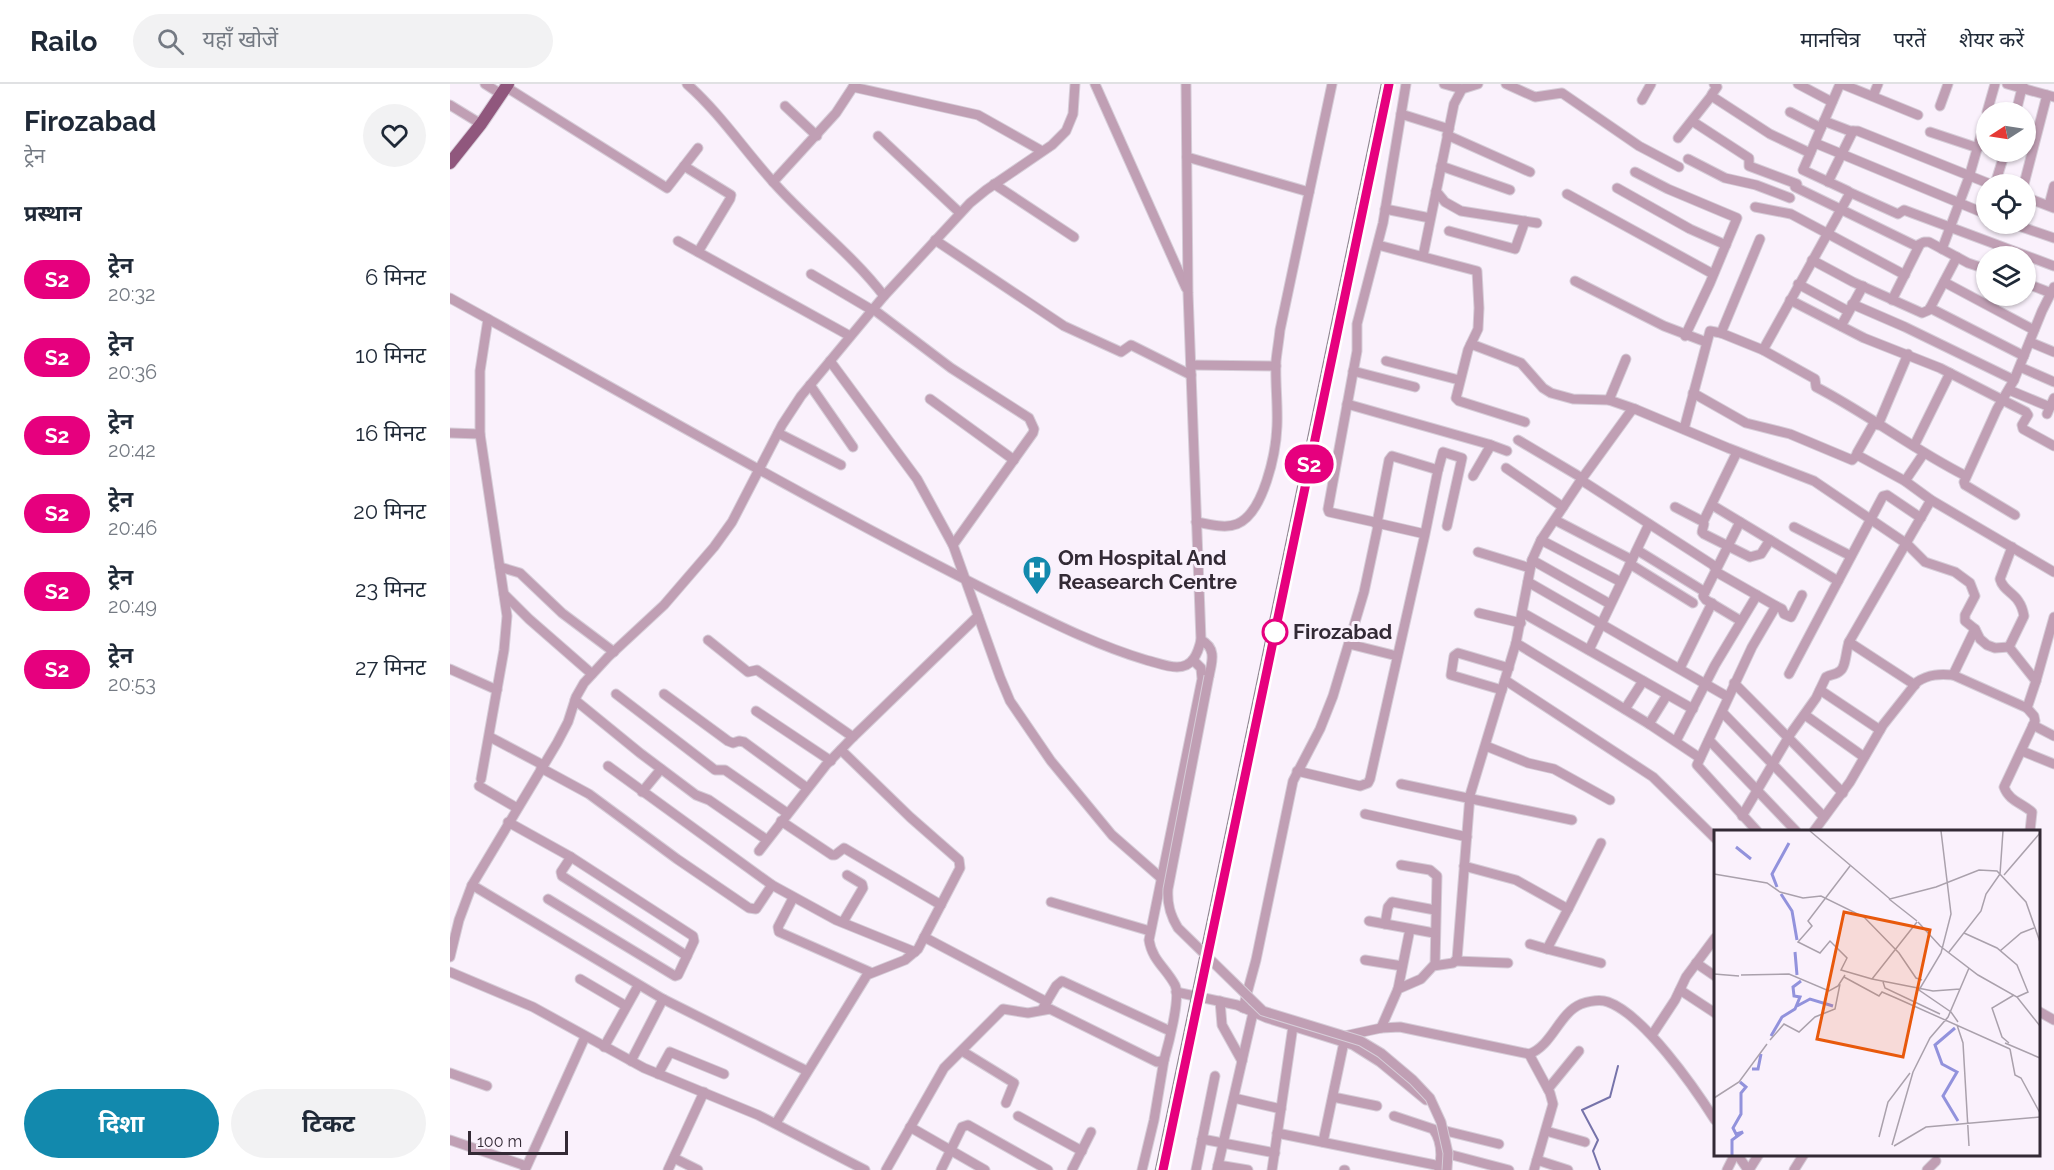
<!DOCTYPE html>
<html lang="hi">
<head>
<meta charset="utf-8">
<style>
  body { margin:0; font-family:Raleway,"Noto Sans Devanagari",sans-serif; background:#f2f2f3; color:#1f2937; height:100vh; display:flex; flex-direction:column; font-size:22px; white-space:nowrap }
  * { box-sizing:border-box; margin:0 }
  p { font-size:20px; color:#747a83 }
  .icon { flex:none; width:33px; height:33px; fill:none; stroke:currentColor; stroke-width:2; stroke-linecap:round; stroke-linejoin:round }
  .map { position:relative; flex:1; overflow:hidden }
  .panel { display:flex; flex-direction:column; background:#fff; width:450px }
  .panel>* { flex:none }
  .badge { padding:0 12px; border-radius:20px; font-size:21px; line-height:39px }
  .needle { width:39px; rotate:258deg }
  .controls { position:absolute; left:1526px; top:18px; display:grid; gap:12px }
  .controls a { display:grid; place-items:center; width:60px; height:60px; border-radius:50%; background:#fff; box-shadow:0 2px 4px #0004; font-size:30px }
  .scale { position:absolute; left:18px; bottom:15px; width:100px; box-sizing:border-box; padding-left:6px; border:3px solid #332a35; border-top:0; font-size:16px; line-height:21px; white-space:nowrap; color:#332a35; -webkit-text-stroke:4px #faf1fc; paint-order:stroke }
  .map>.badge { position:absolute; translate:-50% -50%; box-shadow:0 0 0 3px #fff }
  h2 { padding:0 24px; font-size:22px; line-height:54px }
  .round { display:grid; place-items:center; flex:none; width:63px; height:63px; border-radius:32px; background:#f2f2f3 }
  .summary { display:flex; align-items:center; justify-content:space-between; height:102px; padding:0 24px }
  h1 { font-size:28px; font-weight:700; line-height:45px }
  .cta { display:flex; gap:12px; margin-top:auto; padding:12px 24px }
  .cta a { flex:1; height:69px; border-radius:36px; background:#1289ad; color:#fff; font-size:24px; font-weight:700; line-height:69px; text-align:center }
  .cta a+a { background:#f2f2f3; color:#1f2937 }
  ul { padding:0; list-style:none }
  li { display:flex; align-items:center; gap:18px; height:78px; padding:0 24px }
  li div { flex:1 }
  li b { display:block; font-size:22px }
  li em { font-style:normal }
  li .badge { min-width:66px; font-weight:700; text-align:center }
  header { display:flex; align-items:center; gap:36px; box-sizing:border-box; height:84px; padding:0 30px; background:#fff; border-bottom:2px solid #e0e1e3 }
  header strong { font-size:28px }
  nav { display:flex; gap:33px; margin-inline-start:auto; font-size:21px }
  .search { width:420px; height:54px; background:#f2f2f3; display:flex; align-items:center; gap:15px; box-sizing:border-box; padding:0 21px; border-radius:33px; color:#747a83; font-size:22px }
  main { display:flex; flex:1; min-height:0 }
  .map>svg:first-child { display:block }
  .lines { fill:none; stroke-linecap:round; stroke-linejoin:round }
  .stream { stroke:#7673aa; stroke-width:2 }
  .minor-casing { stroke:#d6cdd8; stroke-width:11 }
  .major-casing { stroke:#d6cdd8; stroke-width:14 }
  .minor { stroke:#c09fb4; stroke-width:9 }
  .major { stroke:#90577d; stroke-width:12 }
  .rail-casing { stroke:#8f8691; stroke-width:4.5 }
  .rail { stroke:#faf1fc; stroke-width:2; stroke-dasharray:7; stroke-linecap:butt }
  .minor-bridge-casing { stroke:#d6cdd8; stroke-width:11; stroke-linecap:butt }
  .minor-bridge { stroke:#c09fb4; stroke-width:9 }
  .line-casing { stroke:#fff; stroke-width:14 }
  .line { stroke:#e6007e; stroke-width:9 }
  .stop-dot { fill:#fff; stroke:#e6007e; stroke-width:3 }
  .labels { text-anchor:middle; stroke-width:6; stroke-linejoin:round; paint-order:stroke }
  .poi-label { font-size:21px; font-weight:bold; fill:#332a35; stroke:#faf1fc; text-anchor:start }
  .stop-label { font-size:21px; font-weight:bold; fill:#332a35; stroke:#faf1fc; text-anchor:start }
  .inset-river { fill:none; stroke:#9292dc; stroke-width:3 }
  .inset-road { fill:none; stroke:#aaa1ac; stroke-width:1.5 }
  .view { fill:#e8590c; fill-opacity:0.15; stroke:#e8590c; stroke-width:3 }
  .inset-edge { fill:none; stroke:#332a35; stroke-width:3 }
</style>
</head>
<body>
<header>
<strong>Railo</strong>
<div class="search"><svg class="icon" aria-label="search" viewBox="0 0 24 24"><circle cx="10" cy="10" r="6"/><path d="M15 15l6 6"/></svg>यहाँ खोजें</div>
<nav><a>मानचित्र</a><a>परतें</a><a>शेयर करें</a></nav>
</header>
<main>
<section class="panel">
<div class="summary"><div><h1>Firozabad</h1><p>ट्रेन</p></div><a class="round"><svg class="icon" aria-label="heart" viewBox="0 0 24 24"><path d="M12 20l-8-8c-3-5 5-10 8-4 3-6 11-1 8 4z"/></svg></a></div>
<h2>प्रस्थान</h2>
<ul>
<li><span class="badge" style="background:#e6007e;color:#fff">S2</span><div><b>ट्रेन</b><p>20:32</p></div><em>6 मिनट</em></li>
<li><span class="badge" style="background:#e6007e;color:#fff">S2</span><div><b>ट्रेन</b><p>20:36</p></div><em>10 मिनट</em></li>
<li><span class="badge" style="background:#e6007e;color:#fff">S2</span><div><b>ट्रेन</b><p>20:42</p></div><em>16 मिनट</em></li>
<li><span class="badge" style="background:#e6007e;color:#fff">S2</span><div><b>ट्रेन</b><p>20:46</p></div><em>20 मिनट</em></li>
<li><span class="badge" style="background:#e6007e;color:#fff">S2</span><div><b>ट्रेन</b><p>20:49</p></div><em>23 मिनट</em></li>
<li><span class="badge" style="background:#e6007e;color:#fff">S2</span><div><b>ट्रेन</b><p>20:53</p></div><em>27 मिनट</em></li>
</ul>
<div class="cta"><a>दिशा</a><a>टिकट</a></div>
</section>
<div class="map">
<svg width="1604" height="1086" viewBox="0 0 1604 1086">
  <rect width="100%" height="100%" fill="#faf1fc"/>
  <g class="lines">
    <path class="stream" d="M1150,1086L1143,1067L1148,1056L1132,1026L1160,1013L1168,982"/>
    <g class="minor-casing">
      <g id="minor">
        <path d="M35,0L51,10"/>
        <path d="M237,0C270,29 295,67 325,100C360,139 402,170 434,212"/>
        <path d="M645,0L736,204"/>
        <path d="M994,0L1012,5"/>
        <path d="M1056,0L1085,13L1112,9L1189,62L1229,83"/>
        <path d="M1264,0L1267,3L1262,10L1263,13L1320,50L1360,69"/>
        <path d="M1348,0L1382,18"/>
        <path d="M1392,0L1468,31"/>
        <path d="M1557,0L1604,13"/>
        <path d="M56,3L217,104L248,64"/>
        <path d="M403,3L528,31L592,67"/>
        <path d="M1423,12L1428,0"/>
        <path d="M1192,16L1201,0"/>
        <path d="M0,21L31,40"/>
        <path d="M335,22L367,52"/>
        <path d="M1490,22L1498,0"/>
        <path d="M1340,28L1371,44"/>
        <path d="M1537,28L1545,0"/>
        <path d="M1566,28L1573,0"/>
        <path d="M951,30L999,45"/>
        <path d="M1242,37L1299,74V82L1347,100"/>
        <path d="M1374,37L1400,47H1408L1540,100"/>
        <path d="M1480,48L1528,64"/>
        <path d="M997,51L1080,88"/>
        <path d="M428,52L510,129"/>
        <path d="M1228,54L1262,11"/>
        <path d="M1365,59L1536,130"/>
        <path d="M737,73L859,108"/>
        <path d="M1238,75L1275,94L1306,101L1340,114"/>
        <path d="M234,82L281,111L280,115L248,168"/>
        <path d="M991,82L1060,106"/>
        <path d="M1185,88L1218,105L1287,134L1260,199L1235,252"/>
        <path d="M323,98L386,29L405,0"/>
        <path d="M1378,98L1403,47"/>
        <path d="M544,100L624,153"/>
        <path d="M1545,100L1555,68"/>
        <path d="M1574,100L1597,11"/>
        <path d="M1345,103L1466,162L1474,158H1479L1518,179L1536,185"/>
        <path d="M1167,104L1240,145L1276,161"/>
        <path d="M986,107L995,118L1011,127L1087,139"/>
        <path d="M1399,108L1448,130L1454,126L1604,182"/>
        <path d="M1117,110L1263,190"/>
        <path d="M1575,113L1604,124"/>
        <path d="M1599,121L1604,102"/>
        <path d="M1305,123L1341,130L1455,191"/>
        <path d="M935,125L980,134"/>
        <path d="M1563,140L1604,154"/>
        <path d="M999,147L1065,165L1075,137"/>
        <path d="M485,156L614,242L671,268L681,261L741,291"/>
        <path d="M228,157L400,252"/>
        <path d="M928,161L1027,187L1029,224L1028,245L1018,266L1006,314L1009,317L1075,338"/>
        <path d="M1492,165L1519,93L1536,34"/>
        <path d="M973,172L1004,20L1012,5L1028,0"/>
        <path d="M1362,176L1403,198L1472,229L1479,226L1507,173"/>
        <path d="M361,190L422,226"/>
        <path d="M1125,197L1214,242L1256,258"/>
        <path d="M1494,198L1584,246"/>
        <path d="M1575,199L1601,209"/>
        <path d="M1348,200L1398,227"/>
        <path d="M0,214C184,315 366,421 554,515C601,538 646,561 696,576C705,578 716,583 727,583C743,583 748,569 751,556L738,209L736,0"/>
        <path d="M1340,216L1414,254L1490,284L1576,328L1578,331L1572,341L1573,345L1604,362"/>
        <path d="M1442,216L1469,162"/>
        <path d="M1402,220L1455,243L1564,296"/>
        <path d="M1480,224L1574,272"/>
        <path d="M423,225L501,284L579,334L584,345L583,349L503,461"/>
        <path d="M1391,242L1413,202"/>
        <path d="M1271,249L1310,155"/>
        <path d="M1580,258L1604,268"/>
        <path d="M1021,260L1071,279L1093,304L1101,309L1123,315L1159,316L1185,325"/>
        <path d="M1313,266L1365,295L1366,303C1418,330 1464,366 1516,392"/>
        <path d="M380,277L467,395L503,461L550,593L560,617L601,677L662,751L710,793"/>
        <path d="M936,277L1009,296"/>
        <path d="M741,281L826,282"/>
        <path d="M1570,283L1604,298"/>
        <path d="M903,287L965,303"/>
        <path d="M360,301L403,363"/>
        <path d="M1559,306L1600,323"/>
        <path d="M1243,309L1296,339L1340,350L1402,376L1407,371"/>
        <path d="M480,315L564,376"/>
        <path d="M1159,316L1176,275"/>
        <path d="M897,320L1038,360L1057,367"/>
        <path d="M1597,330L1604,314"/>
        <path d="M1424,339L1407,369L1409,372L1455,397L1481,416L1604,488"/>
        <path d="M1428,341L1458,270"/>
        <path d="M1234,345L1260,247L1271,249L1313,266L1399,111L1398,107L1353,86L1390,0"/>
        <path d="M0,349L30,350"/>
        <path d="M328,349L391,381"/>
        <path d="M1068,356L1132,394"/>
        <path d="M1464,362L1500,289"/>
        <path d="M1056,384L1113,423"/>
        <path d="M988,386L993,368L1012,374L997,442"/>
        <path d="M1023,392L1041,361"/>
        <path d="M1131,396L1263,481L1268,489L1326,522L1302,563L1247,681L1307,747"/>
        <path d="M1455,397L1474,369"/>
        <path d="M1262,421L1388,497"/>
        <path d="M1225,423L1250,436H1254L1287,368"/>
        <path d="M1565,431L1515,401L1514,398L1547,325L1564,296L1592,227L1604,203"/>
        <path d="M1105,436L1182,476"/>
        <path d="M1252,436L1254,440L1252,448L1254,450L1300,473L1311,470L1320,456"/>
        <path d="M746,438C759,440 775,445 787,440C814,429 826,368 827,342C828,320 825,299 826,277C827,267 829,256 830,246L882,0"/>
        <path d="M1290,438L1253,512L1256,516L1291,537"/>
        <path d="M1344,443L1401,472"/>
        <path d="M1091,456L1171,498"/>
        <path d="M1187,466L1255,508"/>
        <path d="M1028,468L1080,484"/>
        <path d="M1082,476L1160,520"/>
        <path d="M1180,480L1243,519"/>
        <path d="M50,483L70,489L112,529L164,568"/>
        <path d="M1078,498L1278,613"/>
        <path d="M54,510L79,535L142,590"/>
        <path d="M1326,522L1332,525L1334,530L1341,533L1352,511"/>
        <path d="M1029,529L1071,539"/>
        <path d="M1073,529L1243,625"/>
        <path d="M258,556L298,588L307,586L403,653"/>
        <path d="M751,556C767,564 762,578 759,592"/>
        <path d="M1399,558L1465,601"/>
        <path d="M1066,559L1199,640L1250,674"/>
        <path d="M899,560L947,572"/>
        <path d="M1559,563L1574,532C1570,508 1554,510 1550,495L1562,463"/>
        <path d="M1139,566L1199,440"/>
        <path d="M1230,584L1262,519"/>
        <path d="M0,585L47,606"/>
        <path d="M1339,590L1433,412L1437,411L1471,434"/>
        <path d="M1503,591L1525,545"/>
        <path d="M1055,596L1203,693L1265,754"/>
        <path d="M1284,599L1393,709"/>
        <path d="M1052,606L1001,591L1004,572L1008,569L1059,584"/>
        <path d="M1370,606L1430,646"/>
        <path d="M166,610L265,686H275L337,729"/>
        <path d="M214,610L278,657L283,659L289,657L294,658L357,704"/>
        <path d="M125,616L190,669L246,711L259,716L317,756"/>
        <path d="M1175,625L1193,597"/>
        <path d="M306,627L381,677"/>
        <path d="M1272,628L1374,733"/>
        <path d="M1355,631L1414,673"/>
        <path d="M1199,640L1217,611"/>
        <path d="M1583,641L1604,652"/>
        <path d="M40,653L93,681"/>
        <path d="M1259,656L1346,747"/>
        <path d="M1226,657L1265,581L1307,511"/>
        <path d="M1036,662L1078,679L1104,685L1160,716"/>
        <path d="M1572,667L1604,680"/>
        <path d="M158,682L322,801L386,836L465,868"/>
        <path d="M91,684L139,710L227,775L299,824L306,825L322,801"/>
        <path d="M847,687L910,702L918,699L920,695L975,450L927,439L939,376L942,372L988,386L975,450"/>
        <path d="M31,695L54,566L57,532L30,350V287L38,235"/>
        <path d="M951,700L1122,736"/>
        <path d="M29,702L67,724"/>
        <path d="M192,708L211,685"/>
        <path d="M915,730L1017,753"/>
        <path d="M1292,732L1341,649L1366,614L1376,593C1381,590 1386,591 1390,587C1396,583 1396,566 1399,558L1481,416"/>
        <path d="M331,737L382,771H385L394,764L491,821"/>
        <path d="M58,738L121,773L243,852L244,857L228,891L225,892L98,815"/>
        <path d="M1364,747L1400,698L1433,641L1467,598C1479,590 1490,590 1503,591L1577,624"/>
        <path d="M1580,747L1582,728C1572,719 1559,717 1554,703L1585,637L1584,632L1577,624L1586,597L1604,533"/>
        <path d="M309,767L376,681L403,653L528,532"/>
        <path d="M121,773L111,788L112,792L237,872"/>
        <path d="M951,781L980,786L987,792L985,881"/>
        <path d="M1014,782L1066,796L1118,825L1151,759"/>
        <path d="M22,801L213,915L357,987"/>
        <path d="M343,814L328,843L329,848L420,888"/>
        <path d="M601,818L700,847"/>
        <path d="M919,837L984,849"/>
        <path d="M393,838L413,804L412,800L397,791"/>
        <path d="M935,840L938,823L942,818L985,826"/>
        <path d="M474,853L597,918"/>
        <path d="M1080,860L1097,865L1118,825"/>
        <path d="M1097,865L1151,879"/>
        <path d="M0,873L9,836L22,801L107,659L118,638L126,613L134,599L158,573L214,521L264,463L282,438L332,341L351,312L434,212L520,119L536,106L602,61L616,47L623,30L625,0"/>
        <path d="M915,876L952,882"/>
        <path d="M1005,877L1058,879"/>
        <path d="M1246,879L1265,892"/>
        <path d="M0,888L83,923L194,984L308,1031L415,1086"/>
        <path d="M130,895L176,922"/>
        <path d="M948,905L960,845"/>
        <path d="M1230,906L1265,929"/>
        <path d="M726,908L787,921L817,934L903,961L930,978L976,1016"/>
        <path d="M770,917L772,941L792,977"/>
        <path d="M593,924L606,902L612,897L720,947"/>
        <path d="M793,924L806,876L843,697L870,645L883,612L914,508L928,442L924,438L879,428L878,425L907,267V240L933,139L956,0"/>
        <path d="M1588,927L1604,936"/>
        <path d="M931,944L948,905L971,895L983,882L1003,879L1007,875L1020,711L1066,559L1082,476L1091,456L1131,396L1181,327L1185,325L1278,364L1364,397L1457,460L1475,478L1505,488L1520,499L1525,512L1515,531V537L1525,545L1530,555L1537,561L1545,564L1559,563L1586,597"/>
        <path d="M1202,951L1225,916L1236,893L1265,854"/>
        <path d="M885,954L931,944L950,943L1079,970C1102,962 1109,929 1131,920C1140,917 1150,915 1158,918C1194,931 1244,1003 1265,1036"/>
        <path d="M154,963L188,902"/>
        <path d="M512,967L564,999L556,1019"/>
        <path d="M1079,970L1100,1009L1103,1020L1084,1086"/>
        <path d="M181,977L213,915"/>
        <path d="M0,989L37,1002"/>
        <path d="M208,990L220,968L274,990"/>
        <path d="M1098,1005L1129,967"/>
        <path d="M883,1013L927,1022"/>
        <path d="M784,1014L831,1025"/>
        <path d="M568,1032L632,1067"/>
        <path d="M944,1032L983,1045C992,1057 992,1072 989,1086"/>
        <path d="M326,1039L417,891L455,876L468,865L510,784L509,776L460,733L391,666"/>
        <path d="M460,1043L535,1086"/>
        <path d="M992,1046L1049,1060"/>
        <path d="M1096,1047L1135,1058"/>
        <path d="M827,1049L990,1082"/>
        <path d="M752,1055L825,1069"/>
        <path d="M0,1056L76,1082"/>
        <path d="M873,1058L894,958"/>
        <path d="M1287,1070L1298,1086"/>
        <path d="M1002,1071L1059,1086"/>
        <path d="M224,1074L248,1086"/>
        <path d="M1087,1076L1118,1086"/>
        <path d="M768,1081L798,1086"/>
        <path d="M75,1086L135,953"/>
        <path d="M218,1086L254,1008"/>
        <path d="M436,1086L494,984L553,925L578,929L600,925L707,978L714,976C718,962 731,913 725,901C716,884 702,876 699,856L752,595L751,584L743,576"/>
        <path d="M491,1086L512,1043L518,1041L598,1086"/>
        <path d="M622,1086L641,1048"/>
        <path d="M692,1086L704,1036L714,976"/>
        <path d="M746,1086L765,992"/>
        <path d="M767,1086L803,929"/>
        <path d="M822,1086L843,942"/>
        <path d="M894,1086H895"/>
        <path d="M1277,1086L1285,1070"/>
        <path d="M1299,1086L1309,1070"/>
        <path d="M1344,1086L1354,1070"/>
        <path d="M1477,1086L1486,1077"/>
      </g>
    </g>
    <g class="major-casing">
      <path id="major" d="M0,79L31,40L58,0"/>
    </g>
    <use href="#minor" class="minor"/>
    <use href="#major" class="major"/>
    <g class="rail-casing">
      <path id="rail" d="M707,1086L933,0"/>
    </g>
    <use href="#rail" class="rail"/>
    <g class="minor-bridge-casing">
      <path id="minor-bridge" d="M759,592L718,805C717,820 720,831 728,844L813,927L911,957L931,969L963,996L980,1014L991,1038L998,1069L997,1086"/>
    </g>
    <use href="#minor-bridge" class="minor-bridge"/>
  </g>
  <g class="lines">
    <g class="line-casing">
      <path id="line" d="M713,1086L939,0"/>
    </g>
    <use href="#line" class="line"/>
  </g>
  <defs>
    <g id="hospital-pin" transform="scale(1.5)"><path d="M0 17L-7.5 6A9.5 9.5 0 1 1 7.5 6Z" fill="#1289ad" stroke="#faf1fc"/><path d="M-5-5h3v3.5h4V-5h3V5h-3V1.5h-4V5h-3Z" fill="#fff"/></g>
  </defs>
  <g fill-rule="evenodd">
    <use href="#hospital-pin" x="587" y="486"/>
  </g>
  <circle class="stop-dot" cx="825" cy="548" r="12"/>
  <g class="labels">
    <g class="poi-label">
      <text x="608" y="481">Om Hospital And<tspan x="608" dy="24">Reasearch Centre</tspan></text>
    </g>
    <g class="stop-label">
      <text x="843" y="555">Firozabad</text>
    </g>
  </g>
  <g transform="translate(1264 746)">
    <rect width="326" height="326" fill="#faf1fc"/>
    <path class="inset-river" d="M22,17L37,29M63,57L58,44L75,13M67,64L78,81L83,110M81,122L83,145M83,176L96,169L119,176M241,198L221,215L228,234L243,242L229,266L244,291M57,206L68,187L81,179L86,167L80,166L79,157L87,151M38,239H44L47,224M18,325V310L29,302L22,304L19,298L27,284V263L32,257L26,252"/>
    <path class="inset-road" d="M96,1L176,69L222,57L265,40L283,41L312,72L326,112M227,1L237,84L227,123L205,160L237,182L244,192M136,36L94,91L98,96L84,112L106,123L116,111L133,128L127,140L158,149M0,44L53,53L66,62L89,68L107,66L150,87L185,123L202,148L208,150M290,45L326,3M175,69L203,91M203,92L158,149L219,161L246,159M204,92L226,116L264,145L303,167L326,196M250,103L283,118L303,135L314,162L303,167M286,121L307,103L320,98M235,122L267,81L272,64L286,44L289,1M0,144L25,146M27,145L75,144L115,161L124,156L131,145M130,147L165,166L168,162L182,168L296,219M169,152L171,158L226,184M243,195L249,213L255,316M56,210L70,194L85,202L101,187L121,179L126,154M291,213L326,228M295,213L288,207L278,178L300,165M296,219L301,245L307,248L326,283M0,268L25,252L53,214M165,307L174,272L196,243M178,315L199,242L216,208L234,187L255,138M180,316L212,297L326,287"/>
    <path class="view" d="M130,82L216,100L189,227L103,209Z"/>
    <rect width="326" height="326" class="inset-edge"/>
  </g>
</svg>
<div class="controls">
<a><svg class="needle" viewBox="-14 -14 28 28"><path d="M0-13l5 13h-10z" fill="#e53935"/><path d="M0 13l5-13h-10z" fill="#747a83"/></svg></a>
<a><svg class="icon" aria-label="locate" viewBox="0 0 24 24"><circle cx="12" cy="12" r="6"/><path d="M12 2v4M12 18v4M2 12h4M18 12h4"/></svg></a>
<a><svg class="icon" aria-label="layers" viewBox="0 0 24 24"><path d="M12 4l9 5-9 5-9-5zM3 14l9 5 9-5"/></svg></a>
</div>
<div class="scale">100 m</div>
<b class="badge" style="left:859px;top:380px;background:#e6007e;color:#fff">S2</b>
</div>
</main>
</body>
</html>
